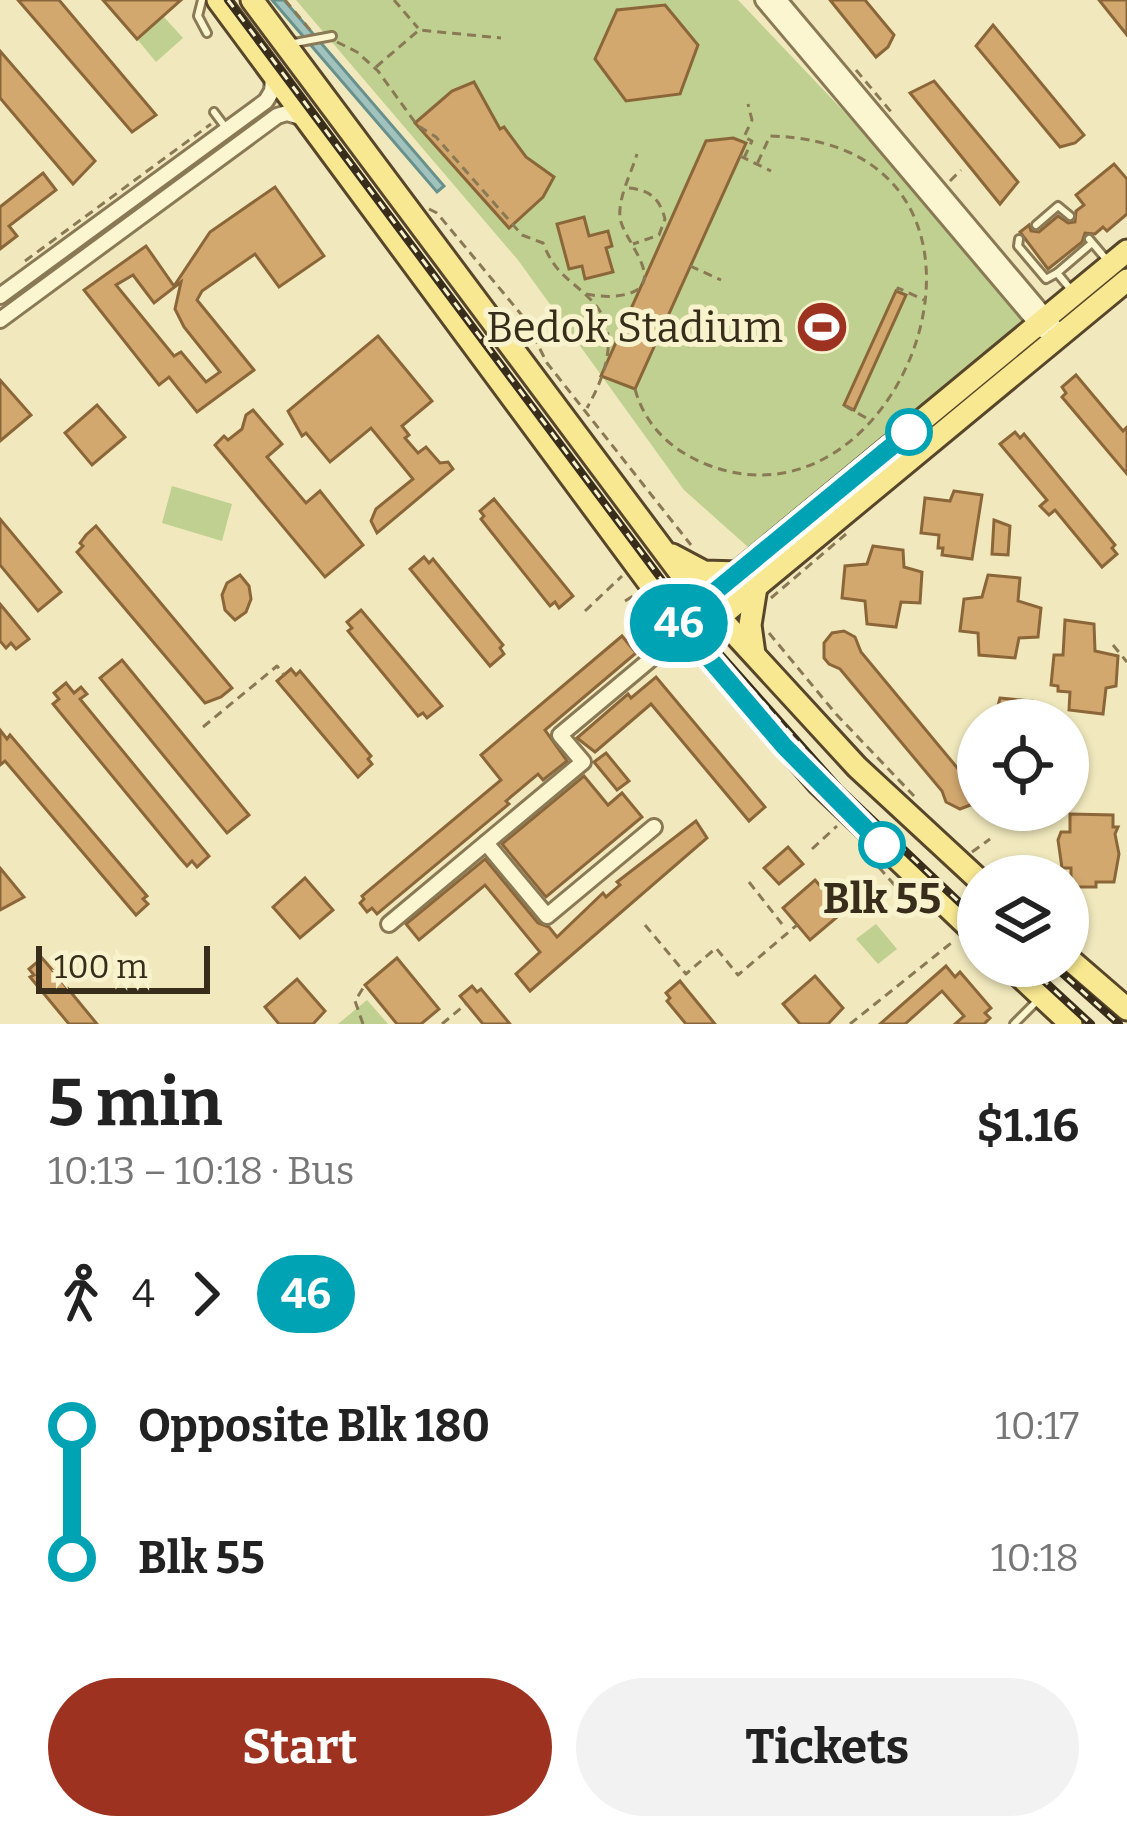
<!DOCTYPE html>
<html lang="en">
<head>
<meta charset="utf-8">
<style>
  body { margin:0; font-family:Bitter,serif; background:#f2f2f2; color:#222; height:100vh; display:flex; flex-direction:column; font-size:45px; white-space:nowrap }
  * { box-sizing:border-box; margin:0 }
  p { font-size:39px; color:#767676 }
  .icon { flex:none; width:66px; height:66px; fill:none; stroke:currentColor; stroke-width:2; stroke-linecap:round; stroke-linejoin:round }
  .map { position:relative; height:1024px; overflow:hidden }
  .details { display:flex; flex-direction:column; background:#fff; flex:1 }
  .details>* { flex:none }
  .badge { padding:0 24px; border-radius:39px; font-size:42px; line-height:78px }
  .buttons { position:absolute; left:957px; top:699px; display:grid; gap:24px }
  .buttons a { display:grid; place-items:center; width:132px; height:132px; border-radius:50%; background:#fff; box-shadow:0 3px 9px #0004; font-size:60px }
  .scale { position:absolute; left:36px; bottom:30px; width:174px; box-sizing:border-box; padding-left:12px; border:6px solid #382d1b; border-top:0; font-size:33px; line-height:42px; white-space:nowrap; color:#382d1b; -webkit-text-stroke:9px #f8f2cd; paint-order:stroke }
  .map>.badge { position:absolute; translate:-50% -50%; box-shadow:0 0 0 6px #fff }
  .legs { display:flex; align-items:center; gap:18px; height:132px; padding:0 48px; font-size:39px }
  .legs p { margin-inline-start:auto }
  .head { display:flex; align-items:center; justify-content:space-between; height:204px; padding:0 48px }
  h1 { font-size:66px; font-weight:700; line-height:90px }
  .cta { display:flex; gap:24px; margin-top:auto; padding:24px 48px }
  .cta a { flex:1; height:138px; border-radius:72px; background:#9e3220; color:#fff; font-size:48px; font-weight:700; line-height:138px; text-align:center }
  .cta a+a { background:#f2f2f2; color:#222 }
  ul { padding:0 48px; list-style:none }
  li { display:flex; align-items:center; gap:42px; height:132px; font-size:45px }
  li i { display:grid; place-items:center; width:18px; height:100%; margin:0 15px; background:currentColor }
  li i::after { content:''; width:30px; height:30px; margin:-15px; border:9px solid; border-radius:50%; background:#fff }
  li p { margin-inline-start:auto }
  li:first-child i { background:linear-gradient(#0000 50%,currentColor 0) }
  li:last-child i { background:linear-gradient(currentColor 50%,#0000 0) }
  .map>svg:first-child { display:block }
  .green { fill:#bfd090 }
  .water { fill:#a1c2bd; stroke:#68908c; stroke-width:3 }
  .building { fill:#d2a86f; stroke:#8b6639; stroke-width:3; fill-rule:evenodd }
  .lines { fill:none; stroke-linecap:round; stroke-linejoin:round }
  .lane-casing { stroke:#8a7955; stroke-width:12 }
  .street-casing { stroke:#8a7955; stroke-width:20 }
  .primary-casing { stroke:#57462a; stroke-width:27 }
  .path { stroke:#8a7955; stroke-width:3; stroke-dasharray:9 6; stroke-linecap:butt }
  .lane { stroke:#fbf5d0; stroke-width:6 }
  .street { stroke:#fbf5d0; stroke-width:14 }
  .primary { stroke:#f8e891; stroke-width:21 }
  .rail-casing { stroke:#382d1b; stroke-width:8 }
  .rail { stroke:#f8f2cd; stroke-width:3; stroke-dasharray:9; stroke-linecap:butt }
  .line-1-casing { stroke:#fff; stroke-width:27 }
  .line-1 { stroke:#00a3b4; stroke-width:18 }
  .stop-1-dot { fill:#fff; stroke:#00a3b4; stroke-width:6 }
  .labels { text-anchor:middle; stroke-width:10; stroke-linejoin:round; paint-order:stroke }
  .poi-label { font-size:42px; fill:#382d1b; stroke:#f8f2cd; text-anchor:end }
  .stop-label { font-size:42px; font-weight:bold; fill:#382d1b; stroke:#f8f2cd }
</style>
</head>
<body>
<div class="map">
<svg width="1127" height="1024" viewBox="0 0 1127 1024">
  <rect width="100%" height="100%" fill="#f1e9bd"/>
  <g class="green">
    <path d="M296,0H738L852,120L1027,321L748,547L684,490L518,260Z"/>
    <path d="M163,16L183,38L156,62L137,39Z"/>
    <path d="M172,486L232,504L222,541L162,523Z"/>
    <path d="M876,924L897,949L878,964L856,939Z"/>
    <path d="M367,1000L388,1024H338Z"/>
  </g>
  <path class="water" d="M272,0H284L444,186L437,192Z"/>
  <g class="building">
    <path d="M18,0H59L156,115L132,132Z"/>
    <path d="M103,0H181L137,39Z"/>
    <path d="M830,0H865L894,35L888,47L876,57Z"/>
    <path d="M1099,0H1127V35Z"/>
    <path d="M665,5L698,45L680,94L626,101L595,59L617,10Z"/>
    <path d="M993,25L1084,135L1075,143L1060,147L976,46Z"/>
    <path d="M0,51L95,161L73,184L0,98Z"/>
    <path d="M934,81L1018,182L1000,204L910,93Z"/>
    <path d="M474,82L500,129L504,127L526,157L554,177L543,197L509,228L415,123L452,91Z"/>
    <path d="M733,138L746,143L635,389L601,376L706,141Z"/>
    <path d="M1114,164L1127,179V214L1107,231L1103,227L1095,234L1085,233L1082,242L1048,269L1020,232L1029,225L1031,231L1039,232L1058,216L1068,223L1075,222L1076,211L1084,205L1076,195Z"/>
    <path d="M43,173L56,190L9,226L17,236L0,249V207Z"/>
    <path d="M275,187L324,256L279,287L255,254L202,291L197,300L254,370L197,412L169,377L159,385L84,290L146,246L174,286L210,232ZM133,275L154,303L181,282L175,309L184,327L220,372L206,382L181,352L174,356L116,285Z"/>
    <path d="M584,217L589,236L608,231L612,246L606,248L613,272L585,279L582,266L569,269L557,224Z"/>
    <path d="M896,291L906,295L854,410L844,405Z"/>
    <path d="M378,336L432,401L402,426L409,435L405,438L418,453L426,447L440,463L448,462L453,469L377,533L371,521L376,509L413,479L371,428L330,462L306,433L302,436L288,411Z"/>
    <path d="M1076,375L1123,431L1127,427V474L1062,397L1066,393L1062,387Z"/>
    <path d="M0,380L31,415L0,441Z"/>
    <path d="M97,405L125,437L92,465L65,433Z"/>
    <path d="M253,410L282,444L267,457L306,503L320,491L363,545L325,577L215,445L224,436L228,440L242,429L246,415Z"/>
    <path d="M1015,432L1020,438L1024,434L1115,545L1112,548L1117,554L1102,567L1055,510L1049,515L1040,506L1047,500L1000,444Z"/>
    <path d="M954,491L982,495L972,559L942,555L943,548H938L939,535L921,533L925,498L950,501Z"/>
    <path d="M494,499L573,596L559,608L555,602L550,606L481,519L484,516L480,511Z"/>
    <path d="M0,519L61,592L38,611L0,565Z"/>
    <path d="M994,520L1010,526L1008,555L992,554Z"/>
    <path d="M96,526L232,688L221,697L205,703L77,552L83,546L80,543L86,535Z"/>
    <path d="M873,546L903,550L904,567L922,572L920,603L901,602L896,627L867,624L865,601L842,598L845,566L867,564Z"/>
    <path d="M424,557L429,563L433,559L503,645L500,648L504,654L490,666L410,569Z"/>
    <path d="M240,575L249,586L251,599L246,612L235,620L225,610L222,595L227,583Z"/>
    <path d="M988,575L1020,578L1018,601L1041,608L1038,637L1019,638L1015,658L979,655L978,633L960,631L964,599L982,597Z"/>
    <path d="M0,604L29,639L16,649L11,643L6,648L0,641Z"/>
    <path d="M361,610L442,706L427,718L423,713L418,716L348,631L352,628L347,622Z"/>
    <path d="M1065,620L1094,624L1095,651L1118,656L1116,686L1106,688L1103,714L1069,710L1070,692L1058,691V686L1051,685L1054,655H1063Z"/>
    <path d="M844,631L855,637L861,652L969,782L971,767L978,786L973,804L960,809L946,802L942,791L840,669L829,664L824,658V643L832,633Z"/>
    <path d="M622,636L636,653L545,730L567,761L543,780L538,774L506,801L509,804L377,914L372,908L367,912L360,903L364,899L362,896L501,780L481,755Z"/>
    <path d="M122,660L249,815L227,833L100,678Z"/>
    <path d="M291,669L296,675L300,671L371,756L368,759L372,764L358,777L277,681Z"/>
    <path d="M656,677L765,807L749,821L651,704L595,752L577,738L628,694L631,698Z"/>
    <path d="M66,683L74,693L81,687L87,694L80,699L209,856L197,867L192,861L187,866L179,857L53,704L59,699L54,693Z"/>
    <path d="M1000,698L1032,701L1030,720H994Z"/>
    <path d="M0,730L7,739L10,735L147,896L143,899L148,904L136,915L5,761L0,765Z"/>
    <path d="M606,753L629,781L617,790L594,762Z"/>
    <path d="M584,776L608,805L622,793L642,817L546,897L502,844Z"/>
    <path d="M1070,814L1113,815V827H1118L1115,834L1119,854L1114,882H1096V887H1071V868H1062L1058,840L1061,832H1070Z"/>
    <path d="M696,821L707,838L530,991L516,974L540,952L485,885L419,940L406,924L485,859L538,923L549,927L557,937L603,893L606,897L620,885L617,882Z"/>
    <path d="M788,847L803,864L779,884L764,868Z"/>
    <path d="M0,868L24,897L0,910Z"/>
    <path d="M305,878L333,910L300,938L273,907Z"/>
    <path d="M815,880L843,912L810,940L783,908Z"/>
    <path d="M42,958L55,973L97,1024H69L30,977L34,975L29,969Z"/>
    <path d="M397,958L439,1009L421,1024H397L365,985Z"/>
    <path d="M946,966L955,977L960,972L991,1008L985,1013L990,1018L984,1024H955L964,1016L942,991L905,1024H880Z"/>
    <path d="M815,976L843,1008L828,1024H800L783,1004Z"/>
    <path d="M297,979L325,1011L313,1024H279L265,1007Z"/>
    <path d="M680,981L688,991L715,1024H686L667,1001L670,998L666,993Z"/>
    <path d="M472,986L477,992L481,989L510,1024H483L460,996Z"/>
  </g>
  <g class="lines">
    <g class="lane-casing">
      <g id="lane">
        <path d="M202,0L198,16L207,33"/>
        <path d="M289,44L332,36"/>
        <path d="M214,112L226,128"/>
        <path d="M1036,225L1058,206L1070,216"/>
        <path d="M1019,239L1018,246L1046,279L1057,273"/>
        <path d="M1089,239L1106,259"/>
        <path d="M1073,292L1057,273L1092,243"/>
        <path d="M1014,1024L1039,999"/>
      </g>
    </g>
    <g class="street-casing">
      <g id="street">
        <path d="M763,0L1042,330"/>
        <path d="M779,0L1062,336"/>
        <path d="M0,296L266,101L272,91L273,78"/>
        <path d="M0,320L277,116L287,113L304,118"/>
        <path d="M486,843L547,916L654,827"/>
        <path d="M389,924L583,762L560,735L676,638"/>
      </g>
    </g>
    <g class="primary-casing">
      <g id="primary">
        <path d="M218,0L678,622L818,783L978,936"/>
        <path d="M252,0L687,582L857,767L978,879"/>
        <path d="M672,555L704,572L740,573"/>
        <path d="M678,622L1127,251"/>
        <path d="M693,639L1127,280"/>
        <path d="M754,654L750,625L756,587"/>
        <path d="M1068,958L1127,1009"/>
        <path d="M1009,966L1071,1024"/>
      </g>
    </g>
    <g class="path">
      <path d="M285,0L311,31"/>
      <path d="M394,0L418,28"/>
      <path d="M337,42L357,52L378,71L417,125L436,137L522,235L543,243C556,276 570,278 592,301C622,332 605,376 587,408"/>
      <path d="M376,67L419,30L501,38"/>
      <path d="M856,70L892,113"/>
      <path d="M740,156L771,171"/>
      <path d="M744,158L752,141L744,137L752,120L748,104"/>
      <path d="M950,181L961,170"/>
      <path d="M629,188C650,190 660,199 665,219L659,235L633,244"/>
      <path d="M429,209L437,213L525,319L547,363L691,545"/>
      <path d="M25,261L211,124"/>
      <path d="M690,266L721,280"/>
      <path d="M897,291L898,288L924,300"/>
      <path d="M586,294C601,297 619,298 633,292C664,279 623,239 620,218C618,197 631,174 637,154"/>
      <path d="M660,334L690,346"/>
      <path d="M635,389C645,426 672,451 708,465C910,543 1048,143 770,136L757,164"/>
      <path d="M845,406L868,419"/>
      <path d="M771,598L846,534"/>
      <path d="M625,601L638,593"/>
      <path d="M585,611L622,576"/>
      <path d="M769,633L836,714L914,796"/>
      <path d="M1113,645L1127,662"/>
      <path d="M203,727L277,666L284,675"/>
      <path d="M812,849L837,826"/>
      <path d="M972,852L990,839"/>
      <path d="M869,856L897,888L909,895"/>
      <path d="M749,882L782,924"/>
      <path d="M645,925L686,974L716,948L738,975L797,925"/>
      <path d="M363,1024L355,1001L365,985"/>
      <path d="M442,1024L466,1004"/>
      <path d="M850,1024L955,940"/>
    </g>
    <use href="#lane" class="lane"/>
    <use href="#street" class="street"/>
    <use href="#primary" class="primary"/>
    <g class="rail-casing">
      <g id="rail">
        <path d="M228,0L703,635L840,789L978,920"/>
        <path d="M1028,966L1091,1024"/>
        <path d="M1054,966L1119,1024"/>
      </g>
    </g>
    <use href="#rail" class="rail"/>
  </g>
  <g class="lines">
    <g class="line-1-casing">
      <path id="line-1" d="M882,845L784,746L678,622L909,432"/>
    </g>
    <use href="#line-1" class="line-1"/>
  </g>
  <defs>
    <g id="stadium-disc" transform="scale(2.7)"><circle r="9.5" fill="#9e3220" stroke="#f8f2cd"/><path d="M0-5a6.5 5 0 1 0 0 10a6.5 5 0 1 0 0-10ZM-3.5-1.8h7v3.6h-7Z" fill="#fff"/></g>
  </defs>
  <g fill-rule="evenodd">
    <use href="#stadium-disc" x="822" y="327"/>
  </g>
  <g class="stop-1-dot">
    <circle cx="909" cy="432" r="21"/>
    <circle cx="882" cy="845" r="21"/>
  </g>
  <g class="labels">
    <g class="poi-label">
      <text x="783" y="342">Bedok Stadium</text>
    </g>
    <g class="stop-label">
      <text x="882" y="913">Blk 55</text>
    </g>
  </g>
</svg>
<div class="buttons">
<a><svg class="icon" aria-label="locate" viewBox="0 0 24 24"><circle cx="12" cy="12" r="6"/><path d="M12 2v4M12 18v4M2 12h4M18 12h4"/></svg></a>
<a><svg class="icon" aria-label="layers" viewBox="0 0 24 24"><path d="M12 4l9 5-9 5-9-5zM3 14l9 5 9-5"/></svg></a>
</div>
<div class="scale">100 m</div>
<b class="badge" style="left:679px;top:623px;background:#00a3b4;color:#fff">46</b>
</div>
<section class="details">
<div class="head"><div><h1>5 min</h1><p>10:13 – 10:18 · Bus</p></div><b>$1.16</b></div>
<div class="legs"><svg class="icon" aria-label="walk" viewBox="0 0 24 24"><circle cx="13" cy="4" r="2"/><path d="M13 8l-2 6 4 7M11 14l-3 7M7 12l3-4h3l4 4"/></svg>4<svg class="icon" aria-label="forward" viewBox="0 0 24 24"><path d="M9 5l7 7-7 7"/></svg><b class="badge" style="background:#00a3b4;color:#fff">46</b></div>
<ul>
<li><i style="color:#00a3b4"></i><b>Opposite Blk 180</b><p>10:17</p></li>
<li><i style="color:#00a3b4"></i><b>Blk 55</b><p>10:18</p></li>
</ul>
<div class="cta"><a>Start</a><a>Tickets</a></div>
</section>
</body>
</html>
